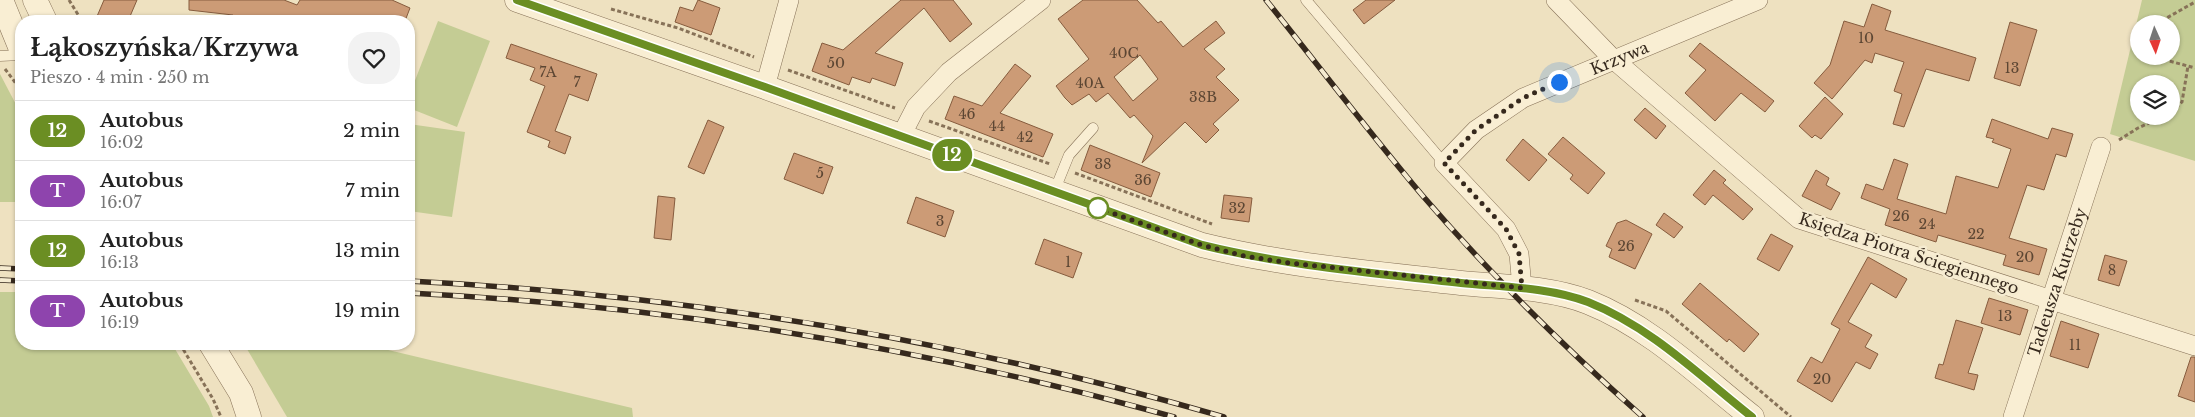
<!DOCTYPE html>
<html lang="pl">
<head>
<meta charset="utf-8">
<style>
  body { margin:0; font-family:"Libre Baskerville",serif; background:#f2f2f2; color:#222; height:100vh; display:flex; flex-direction:column; font-size:19px; white-space:nowrap }
  * { box-sizing:border-box; margin:0 }
  p { font-size:16px; color:#767676 }
  .icon { flex:none; width:28px; height:28px; fill:none; stroke:currentColor; stroke-width:2; stroke-linecap:round; stroke-linejoin:round }
  .map { position:relative; flex:1; overflow:hidden }
  .sheet { position:absolute; left:15px; top:15px; width:400px; height:335px; display:flex; flex-direction:column; background:#fff; border-radius:20px; box-shadow:0 1px 4px #0004 }
  .sheet>* { flex:none }
  .badge { padding:0 10px; border-radius:16px; font-size:18px; line-height:32px }
  .needle { width:32px; rotate:177deg }
  .fabs { position:absolute; left:2130px; top:15px; display:grid; gap:10px }
  .fabs a { display:grid; place-items:center; width:50px; height:50px; border-radius:50%; background:#fff; box-shadow:0 1px 4px #0004; font-size:25px }
  .you { position:absolute; width:25px; height:25px; margin:-12px; border:4px solid #fff; border-radius:50%; background:#1a73e8; box-shadow:0 0 0 8px #1a73e833 }
  .map>.badge { position:absolute; translate:-50% -50%; box-shadow:0 0 0 2px #fff }
  .round { display:grid; place-items:center; flex:none; width:52px; height:52px; border-radius:20px; background:#f2f2f2 }
  .head { display:flex; align-items:center; justify-content:space-between; height:85px; padding:0 15px }
  h1 { font-size:24px; font-weight:800; line-height:38px }
  ul { padding:0; list-style:none }
  li { display:flex; align-items:center; gap:15px; height:60px; padding:0 15px; border-top:1px solid #e0e0e0 }
  li div { flex:1 }
  li b { display:block; font-size:19px }
  li em { font-style:normal }
  li .badge { min-width:55px; font-weight:700; text-align:center }
  .map>svg:first-child { display:block }
  .green { fill:#c4cc94; fill-rule:evenodd }
  .building { fill:#cc9b76; stroke:#865c3e; fill-rule:evenodd }
  .lines { fill:none; stroke-linecap:round; stroke-linejoin:round }
  .service-casing { stroke:#877258; stroke-width:11 }
  .minor-casing { stroke:#877258; stroke-width:20 }
  .tertiary-casing { stroke:#877258; stroke-width:25 }
  .path { stroke:#877258; stroke-width:3; stroke-dasharray:4 2.5; stroke-linecap:butt }
  .service { stroke:#f9eed3; stroke-width:10 }
  .minor { stroke:#f9eed3; stroke-width:19 }
  .tertiary { stroke:#f9eed3; stroke-width:24 }
  .rail-casing { stroke:#36291d; stroke-width:5.5 }
  .rail { stroke:#f5ebd0; stroke-width:4; stroke-dasharray:11; stroke-linecap:butt }
  .line-casing { stroke:#fff; stroke-width:11 }
  .line { stroke:#6b8e23; stroke-width:8 }
  .walk { stroke:#36291d; stroke-width:5; stroke-dasharray:0 9 }
  .stop-dot { fill:#fff; stroke:#6b8e23; stroke-width:2.5 }
  .labels { text-anchor:middle; stroke-width:5; stroke-linejoin:round; paint-order:stroke }
  .number-label { font-size:14px; fill:#5c4633 }
  .street-label { font-size:16px; fill:#36291d; stroke:#f5ebd0 }
</style>
</head>
<body>
<div class="map">
<svg width="2195" height="417" viewBox="0 0 2195 417">
  <rect width="100%" height="100%" fill="#eee1c0"/>
  <g class="green">
    <path d="M2142,0H2195V161L2110,134ZM2139,24H2171V56H2139ZM2139,84H2171V116H2139Z"/>
    <path d="M438,21L490,41L457,127L409,108V96Z"/>
    <path d="M0,74L21,114V202H0Z"/>
    <path d="M409,124L465,132L452,217L409,211Z"/>
    <path d="M0,292H21V344H172L209,406L213,417H0Z"/>
    <path d="M244,344H363L632,408L633,417H287Z"/>
  </g>
  <g class="building">
    <path d="M104,0H137L128,21H95Z"/>
    <path d="M189,0H284L297,5L300,0H392L410,8L405,21H231L233,15L189,10Z"/>
    <path d="M698,0L720,8L711,35L675,22L680,7L693,11Z"/>
    <path d="M901,0H953L972,24L950,42L924,8L875,53L903,63L895,86L872,78L870,83L852,77L849,85L812,71L822,43L843,50Z"/>
    <path d="M1083,0H1137L1158,23L1161,21L1183,47L1216,21L1225,33L1204,49L1225,69L1216,77L1239,100L1213,124L1219,130L1206,143L1185,122L1142,163L1153,136L1134,115L1130,118L1108,93L1096,102L1089,94L1072,105L1065,98L1056,86L1089,59L1058,19ZM1140,55L1158,79L1133,101L1114,77Z"/>
    <path d="M1366,0H1395L1364,24L1353,10Z"/>
    <path d="M1872,4L1891,11L1885,30L1976,58L1969,81L1926,69L1904,127L1893,124L1902,94L1894,91L1904,62L1875,53L1872,63L1865,60L1832,99L1814,83L1830,65L1844,21L1864,27Z"/>
    <path d="M2010,22L2037,30L2020,86L1994,78Z"/>
    <path d="M1700,43L1774,101L1765,112L1741,93L1715,121L1685,93L1706,70L1689,56Z"/>
    <path d="M511,44L597,74L588,101L569,94L555,131L571,137L565,154L548,147L550,141L527,132L545,86L530,80L535,68L506,58Z"/>
    <path d="M1015,64L1031,76L1000,113L1053,134L1043,157L945,119L954,96L982,106Z"/>
    <path d="M1825,97L1843,114L1821,139L1815,135L1812,138L1799,126Z"/>
    <path d="M1645,108L1666,126L1656,139L1634,120Z"/>
    <path d="M1992,119L2048,139L2052,128L2073,134L2066,157L2056,154L2044,190L2027,185L2009,238L2047,249L2039,275L2003,265L2006,255L1938,235L1936,242L1885,225L1890,209L1861,198L1866,184L1883,190L1894,159L1908,164L1897,199L1946,214L1956,176L1998,188L2011,149L1992,142L1994,139L1986,137Z"/>
    <path d="M708,120L724,127L704,174L688,167Z"/>
    <path d="M1563,137L1605,173L1588,194L1570,179L1573,175L1548,154Z"/>
    <path d="M1523,139L1547,160L1529,181L1506,160Z"/>
    <path d="M1090,145L1160,173L1151,197L1081,170Z"/>
    <path d="M794,153L833,167L823,194L784,179Z"/>
    <path d="M1714,170L1726,180L1723,183L1753,209L1743,220L1713,195L1705,205L1693,195Z"/>
    <path d="M1816,170L1829,178L1826,185L1840,193L1831,210L1802,196Z"/>
    <path d="M1224,195L1252,198L1249,222L1221,218Z"/>
    <path d="M658,196L675,198L671,240L654,238Z"/>
    <path d="M916,197L954,211L945,237L907,223Z"/>
    <path d="M1664,213L1683,227L1674,238L1656,225Z"/>
    <path d="M1626,220L1652,234L1635,269L1609,257L1612,249L1606,246L1617,223Z"/>
    <path d="M1771,234L1793,246L1779,271L1757,259Z"/>
    <path d="M1044,239L1082,253L1073,278L1035,264Z"/>
    <path d="M2105,255L2127,261L2119,286L2098,280Z"/>
    <path d="M1868,257L1907,279L1896,298L1871,283L1848,322L1872,335L1865,347L1878,354L1870,369L1856,362L1832,402L1797,381L1811,357L1822,363L1840,329L1831,324Z"/>
    <path d="M1700,283L1759,334L1744,352L1729,339L1727,342L1682,304Z"/>
    <path d="M1989,298L2028,310L2020,335L1981,323Z"/>
    <path d="M1956,320L1983,328L1968,373L1978,375L1974,390L1935,378L1939,364L1943,365Z"/>
    <path d="M2061,321L2099,334L2088,368L2050,356Z"/>
    <path d="M2191,357H2195V402L2178,396Z"/>
  </g>
  <g class="lines">
    <g class="service-casing">
      <g id="service">
        <path d="M1306,0L1444,163"/>
        <path d="M0,56L21,55"/>
        <path d="M1054,192L1069,155L1093,128"/>
      </g>
    </g>
    <g class="minor-casing">
      <g id="minor">
        <path d="M1556,0L1613,59L1799,219L2195,346"/>
        <path d="M765,87L789,0"/>
        <path d="M901,136L916,107L949,72L1041,0"/>
        <path id="s1" d="M1522,288L1519,254L1506,229L1444,163L1476,130L1523,98L1758,0"/>
        <path id="s2" d="M2013,417L2101,147"/>
      </g>
    </g>
    <g class="tertiary-casing">
      <g id="tertiary">
        <path d="M1,0L21,49"/>
        <path d="M35,0L45,21"/>
        <path d="M517,0L765,87L1202,245C1287,266 1374,273 1461,283C1502,287 1549,287 1588,302C1651,327 1700,376 1752,417"/>
        <path d="M211,344L241,393L249,417"/>
      </g>
    </g>
    <g class="path">
      <path d="M69,0L82,21"/>
      <path d="M611,9L678,28L754,57"/>
      <path d="M2156,24L2195,2"/>
      <path d="M2151,56L2195,68"/>
      <path d="M5,69L21,90"/>
      <path d="M788,70L895,108"/>
      <path d="M2171,112L2182,102L2188,66"/>
      <path d="M929,121L1050,164"/>
      <path d="M2119,140L2138,128L2164,116"/>
      <path d="M1075,173L1212,224"/>
      <path d="M1635,300L1666,311L1791,417"/>
      <path d="M180,344L213,399L221,417"/>
    </g>
    <use href="#service" class="service"/>
    <use href="#minor" class="minor"/>
    <use href="#tertiary" class="tertiary"/>
    <g class="rail-casing">
      <g id="rail">
        <path d="M1266,0C1318,65 1368,131 1422,195C1490,274 1565,348 1643,417"/>
        <path d="M0,268L21,269"/>
        <path d="M0,280L21,281"/>
        <path d="M409,281C687,295 956,339 1224,417"/>
        <path d="M409,293C668,306 924,347 1174,417"/>
      </g>
    </g>
    <use href="#rail" class="rail"/>
  </g>
  <g class="lines">
    <g class="line-casing">
      <path id="line" d="M517,0L765,87L1202,245C1287,266 1374,273 1461,283C1502,287 1549,287 1588,302C1651,327 1700,376 1752,417"/>
    </g>
    <use href="#line" class="line"/>
    <path class="walk" d="M1098,208L1202,245L1244,256L1290,263L1522,288L1519,254L1506,229L1444,163L1476,130L1523,98L1559,82"/>
  </g>
  <circle class="stop-dot" cx="1098" cy="208" r="10"/>
  <g class="labels">
    <g class="number-label">
      <text x="1866" y="43">10</text>
      <text x="1124" y="58">40C</text>
      <text x="836" y="68">50</text>
      <text x="2012" y="73">13</text>
      <text x="548" y="77">7A</text>
      <text x="577" y="87">7</text>
      <text x="1090" y="88">40A</text>
      <text x="1203" y="102">38B</text>
      <text x="967" y="119">46</text>
      <text x="997" y="131">44</text>
      <text x="1025" y="142">42</text>
      <text x="1103" y="169">38</text>
      <text x="820" y="178">5</text>
      <text x="1143" y="185">36</text>
      <text x="1237" y="213">32</text>
      <text x="1901" y="221">26</text>
      <text x="940" y="226">3</text>
      <text x="1927" y="229">24</text>
      <text x="1976" y="239">22</text>
      <text x="1626" y="251">26</text>
      <text x="2025" y="262">20</text>
      <text x="1068" y="267">1</text>
      <text x="2112" y="275">8</text>
      <text x="2005" y="321">13</text>
      <text x="2075" y="350">11</text>
      <text x="1822" y="384">20</text>
    </g>
    <g class="street-label">
      <text dy="6" stroke="none"><textPath href="#s1" startOffset="360">Krzywa</textPath></text>
      <text transform="translate(1909 253) rotate(18)" y="6">Księdza Piotra Ściegiennego</text>
      <text dy="6" stroke="none"><textPath href="#s2" startOffset="142">Tadeusza Kutrzeby</textPath></text>
    </g>
  </g>
</svg>
<div class="fabs">
<a><svg class="needle" viewBox="-14 -14 28 28"><path d="M0-13l5 13h-10z" fill="#e53935"/><path d="M0 13l5-13h-10z" fill="#767676"/></svg></a>
<a><svg class="icon" aria-label="layers" viewBox="0 0 24 24"><path d="M12 4l9 5-9 5-9-5zM3 14l9 5 9-5"/></svg></a>
</div>
<div class="you" style="left:1559px;top:82px"></div>
<b class="badge" style="left:952px;top:155px;background:#6b8e23;color:#fff">12</b>
<section class="sheet">
<div class="head"><div><h1>Łąkoszyńska/Krzywa</h1><p>Pieszo · 4 min · 250 m</p></div><a class="round"><svg class="icon" aria-label="heart" viewBox="0 0 24 24"><path d="M12 20l-8-8c-3-5 5-10 8-4 3-6 11-1 8 4z"/></svg></a></div>
<ul>
<li><span class="badge" style="background:#6b8e23;color:#fff">12</span><div><b>Autobus</b><p>16:02</p></div><em>2 min</em></li>
<li><span class="badge" style="background:#8e44ad;color:#fff">T</span><div><b>Autobus</b><p>16:07</p></div><em>7 min</em></li>
<li><span class="badge" style="background:#6b8e23;color:#fff">12</span><div><b>Autobus</b><p>16:13</p></div><em>13 min</em></li>
<li><span class="badge" style="background:#8e44ad;color:#fff">T</span><div><b>Autobus</b><p>16:19</p></div><em>19 min</em></li>
</ul>
</section>
</div>
</body>
</html>
